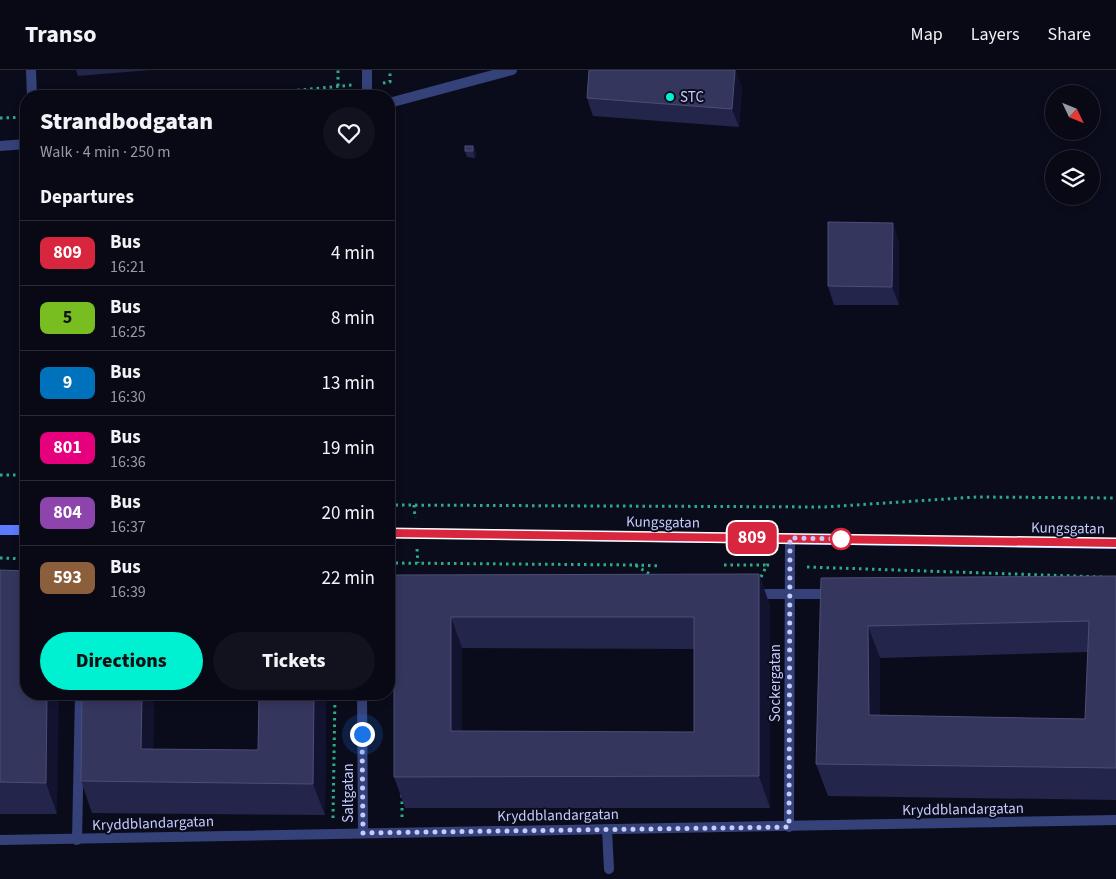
<!DOCTYPE html>
<html lang="en">
<head>
<meta charset="utf-8">
<style>
  body { margin:0; font-family:"Source Sans 3",sans-serif; background:#11121d; color:#f1f3f6; height:100vh; display:flex; flex-direction:column; font-size:19px; white-space:nowrap }
  * { box-sizing:border-box; margin:0 }
  p { font-size:16px; color:#989aa0 }
  .icon { flex:none; width:28px; height:28px; fill:none; stroke:currentColor; stroke-width:2; stroke-linecap:round; stroke-linejoin:round }
  .map { position:relative; flex:1; overflow:hidden }
  .details { position:absolute; left:20px; top:20px; width:375px; height:610px; display:flex; flex-direction:column; background:#080914; border-radius:20px; box-shadow:0 2px 8px #0003,0 0 0 1px #292a34 }
  .details>* { flex:none }
  .badge { padding:0 10px; border-radius:8px; font-size:18px; line-height:32px }
  .needle { width:32px; rotate:133deg }
  .tools { position:absolute; left:1045px; top:15px; display:grid; gap:10px }
  .tools a { display:grid; place-items:center; width:55px; height:55px; border-radius:50%; background:#080914; box-shadow:0 2px 8px #0003,0 0 0 1px #292a34; font-size:25px }
  .you { position:absolute; width:25px; height:25px; margin:-12px; border:4px solid #fff; border-radius:50%; background:#1a73e8; box-shadow:0 0 0 8px #1a73e833 }
  .map>.badge { position:absolute; translate:-50% -50%; box-shadow:0 0 0 2px #fff }
  h2 { padding:0 20px; font-size:19px; line-height:45px }
  .round { display:grid; place-items:center; flex:none; width:52px; height:52px; border-radius:26px; background:#11121d }
  .summary { display:flex; align-items:center; justify-content:space-between; height:85px; padding:0 20px }
  h1 { font-size:24px; font-weight:800; line-height:38px }
  .primary-button { display:flex; gap:10px; margin-top:auto; padding:10px 20px }
  .primary-button a { flex:1; height:58px; border-radius:30px; background:#00f0d2; color:#111; font-size:20px; font-weight:800; line-height:58px; text-align:center }
  .primary-button a+a { background:#11121d; color:#f1f3f6 }
  ul { padding:0; list-style:none }
  li { display:flex; align-items:center; gap:15px; height:65px; padding:0 20px; border-top:1px solid #292a34 }
  li div { flex:1 }
  li b { display:block; font-size:19px }
  li em { font-style:normal }
  li .badge { min-width:55px; font-weight:700; text-align:center }
  header { display:flex; align-items:center; gap:30px; box-sizing:border-box; height:70px; padding:0 25px; background:#080914; border-bottom:1px solid #292a34 }
  header strong { font-size:24px }
  nav { display:flex; gap:28px; margin-inline-start:auto; font-size:18px }
  .map>svg:first-child { display:block }
  .lines { fill:none; stroke-linecap:round; stroke-linejoin:round }
  .path { stroke:#2cac88; stroke-width:3; stroke-dasharray:2.5 4; stroke-linecap:butt }
  .service { stroke:#35427a; stroke-width:10 }
  .minor { stroke:#35427a; stroke-width:10 }
  .secondary { stroke:#5c7cff; stroke-width:10 }
  .wall { fill:#23254a; fill-rule:evenodd }
  .shaded-wall { fill:#12132f }
  .building { fill:#35365d; stroke:#4b4e76; fill-rule:evenodd }
  .line-casing { stroke:#fff; stroke-width:11 }
  .line { stroke:#d7263d; stroke-width:8 }
  .walk { stroke:#c5cbff; stroke-width:5; stroke-dasharray:0 9 }
  .poi-dot { fill:#00f0d2; stroke:#0b0c1b; stroke-width:2 }
  .stop-dot { fill:#fff; stroke:#d7263d; stroke-width:2.5 }
  .labels { text-anchor:middle; stroke-width:4; stroke-linejoin:round; paint-order:stroke }
  .poi-label { font-size:15px; fill:#c5cbff; stroke:#0b0c1b; text-anchor:start }
  .street-label { font-size:15px; fill:#c5cbff; stroke:#0b0c1b }
</style>
</head>
<body>
<header>
<strong>Transo</strong>
<nav><a>Map</a><a>Layers</a><a>Share</a></nav>
</header>
<div class="map">
<svg width="1116" height="809" viewBox="0 0 1116 809">
  <rect width="100%" height="100%" fill="#0b0c1b"/>
  <g class="lines">
    <g class="path">
      <path d="M383,13L390,12V0"/>
      <path d="M338,16V0"/>
      <path d="M239,26L352,15"/>
      <path d="M0,48L26,47"/>
      <path d="M0,405H26"/>
      <path d="M389,435L825,437L976,427L1116,428"/>
      <path d="M414,435L415,448"/>
      <path d="M417,479L418,493"/>
      <path d="M0,488L26,489"/>
      <path d="M389,493L635,495L653,506"/>
      <path d="M635,495L661,496"/>
      <path d="M724,495H767"/>
      <path d="M807,497L1103,507"/>
      <path d="M761,507L767,495L773,496"/>
      <path d="M402,747V725"/>
      <path d="M333,748L335,624"/>
    </g>
    <g class="service">
      <path d="M752,524H833"/>
      <path d="M607,760L609,799"/>
      <path d="M77,770L80,624"/>
    </g>
    <g class="minor">
      <path d="M31,0L32,26"/>
      <path d="M367,26V0"/>
      <path d="M389,33L512,0"/>
      <path d="M0,76L26,74"/>
      <path d="M362,624L363,763"/>
      <path d="M789,757L790,468"/>
      <path d="M0,770L1116,750"/>
    </g>
    <g class="secondary">
      <path d="M0,460H26"/>
      <path d="M389,463L1116,474"/>
    </g>
  </g>
  <g class="wall">
    <path d="M76,0H150L78,6Z"/>
    <path d="M735,0L742,18L739,57L593,46L587,28Z"/>
    <path d="M473,76L476,82L475,88L467,87L465,81Z"/>
    <path d="M899,171V235H834L828,216Z"/>
    <path d="M0,500L57,744H0Z"/>
    <path d="M759,504L770,536V738H405L394,707V505ZM462,578L694,579V662L462,661Z"/>
    <path d="M1116,506V730L828,726L816,694L821,508ZM1088,582L1085,649L880,645V588Z"/>
    <path d="M154,624L153,679L258,680L259,624H326L325,745L92,743L81,711Z"/>
  </g>
  <g class="shaded-wall">
    <path d="M735,0L742,18L739,57L732,39Z"/>
    <path d="M473,76L476,82L475,88L473,81Z"/>
    <path d="M893,153L899,171V235L892,217Z"/>
    <path d="M759,504L770,536V738L759,706Z"/>
    <path d="M451,547L462,578V693L451,661Z"/>
    <path d="M868,556L880,588V676L869,645Z"/>
    <path d="M47,624H59L57,744L46,713Z"/>
    <path d="M142,624H154L153,711L141,679Z"/>
    <path d="M314,624H326L325,745L313,714Z"/>
  </g>
  <g class="building">
    <path d="M589,0H735L732,39L587,28Z"/>
    <rect x="465" y="76" width="8" height="5"/>
    <path d="M828,152L893,153L892,217L828,216Z"/>
    <path d="M0,500L26,501V624H47L46,713L0,712Z"/>
    <path d="M759,504V706L394,707V505ZM451,547H694V662L451,661Z"/>
    <path d="M1116,506V698L816,694L821,508ZM1089,551L1085,649L869,645L868,556Z"/>
    <path d="M82,624H142L141,679L258,680L259,624H314L313,714L81,711Z"/>
  </g>
  <g class="lines">
    <g class="line-casing">
      <path id="line" d="M389,463L1116,473"/>
    </g>
    <use href="#line" class="line"/>
    <path class="walk" d="M362,664L363,763L789,757L790,468L849,469H841"/>
  </g>
  <circle class="poi-dot" cx="670" cy="27" r="5"/>
  <circle class="stop-dot" cx="841" cy="469" r="10"/>
  <g class="labels">
    <g class="poi-label">
      <text x="680" y="32">STC</text>
    </g>
    <g class="street-label">
      <text transform="translate(663 452) rotate(1)" y="5">Kungsgatan</text>
      <text transform="translate(1068 458) rotate(1)" y="5">Kungsgatan</text>
      <text transform="translate(775 613) rotate(-90)" y="5">Sockergatan</text>
      <text transform="translate(348 723) rotate(-90)" y="5">Saltgatan</text>
      <text transform="translate(963 739) rotate(-1)" y="5">Kryddblandargatan</text>
      <text transform="translate(558 745) rotate(-1)" y="5">Kryddblandargatan</text>
      <text transform="translate(153 753) rotate(-2)" y="5">Kryddblandargatan</text>
    </g>
  </g>
</svg>
<div class="tools">
<a><svg class="needle" viewBox="-14 -14 28 28"><path d="M0-13l5 13h-10z" fill="#e53935"/><path d="M0 13l5-13h-10z" fill="#989aa0"/></svg></a>
<a><svg class="icon" aria-label="layers" viewBox="0 0 24 24"><path d="M12 4l9 5-9 5-9-5zM3 14l9 5 9-5"/></svg></a>
</div>
<div class="you" style="left:362px;top:664px"></div>
<b class="badge" style="left:752px;top:468px;background:#d7263d;color:#fff">809</b>
<section class="details">
<div class="summary"><div><h1>Strandbodgatan</h1><p>Walk · 4 min · 250 m</p></div><a class="round"><svg class="icon" aria-label="heart" viewBox="0 0 24 24"><path d="M12 20l-8-8c-3-5 5-10 8-4 3-6 11-1 8 4z"/></svg></a></div>
<h2>Departures</h2>
<ul>
<li><span class="badge" style="background:#d7263d;color:#fff">809</span><div><b>Bus</b><p>16:21</p></div><em>4 min</em></li>
<li><span class="badge" style="background:#78be20;color:#111">5</span><div><b>Bus</b><p>16:25</p></div><em>8 min</em></li>
<li><span class="badge" style="background:#0072bc;color:#fff">9</span><div><b>Bus</b><p>16:30</p></div><em>13 min</em></li>
<li><span class="badge" style="background:#e6007e;color:#fff">801</span><div><b>Bus</b><p>16:36</p></div><em>19 min</em></li>
<li><span class="badge" style="background:#8e44ad;color:#fff">804</span><div><b>Bus</b><p>16:37</p></div><em>20 min</em></li>
<li><span class="badge" style="background:#8b5e3c;color:#fff">593</span><div><b>Bus</b><p>16:39</p></div><em>22 min</em></li>
</ul>
<div class="primary-button"><a>Directions</a><a>Tickets</a></div>
</section>
</div>
</body>
</html>
